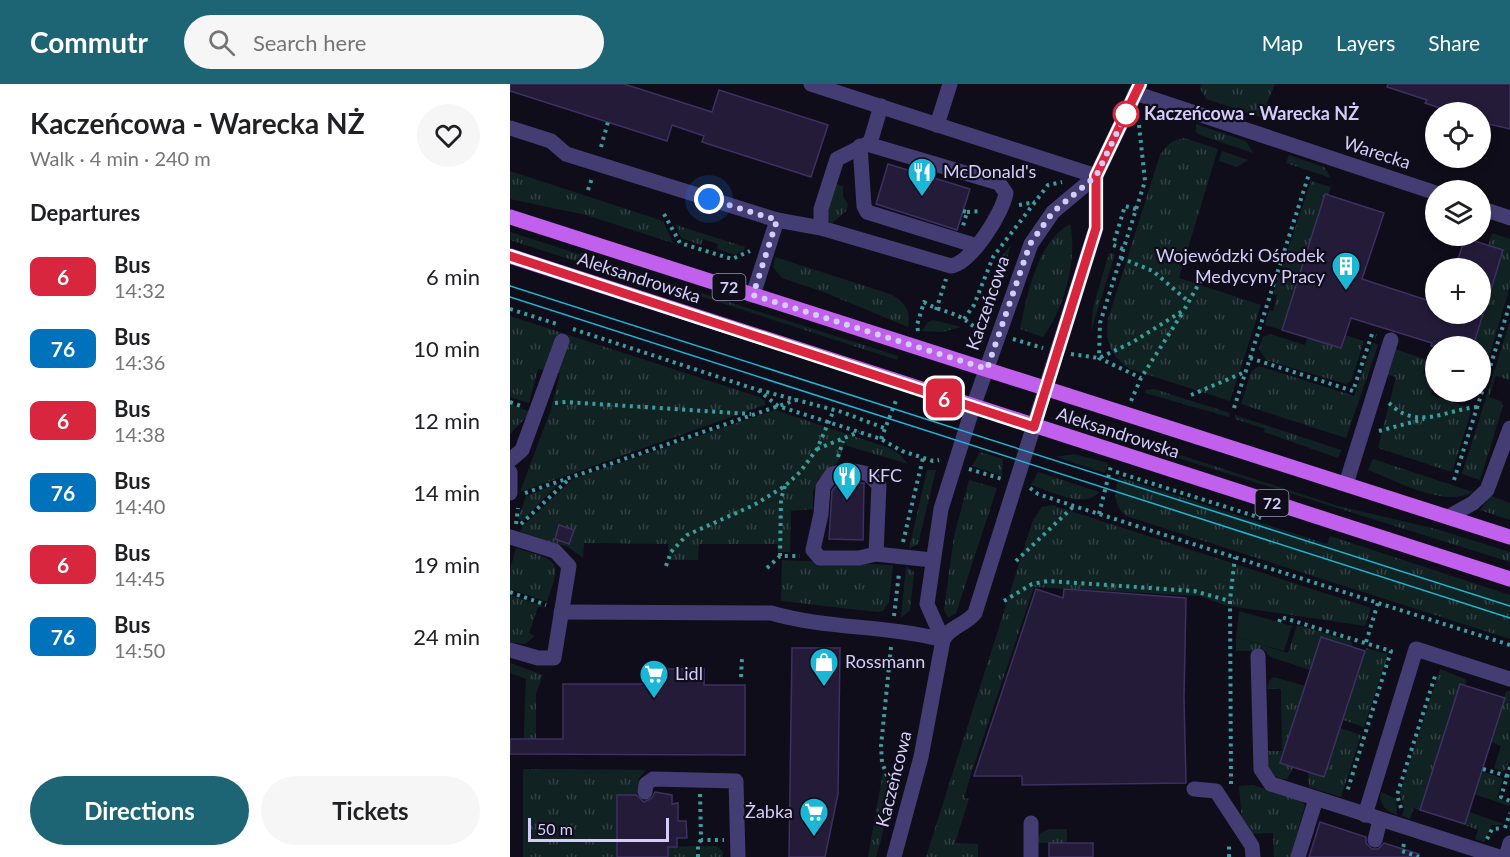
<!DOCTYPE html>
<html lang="en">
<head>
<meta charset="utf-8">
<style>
  body { margin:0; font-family:Lato,sans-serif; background:#f6f6f6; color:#202124; height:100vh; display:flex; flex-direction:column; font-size:22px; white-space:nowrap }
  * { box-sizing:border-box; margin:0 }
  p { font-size:20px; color:#757577 }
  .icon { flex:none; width:33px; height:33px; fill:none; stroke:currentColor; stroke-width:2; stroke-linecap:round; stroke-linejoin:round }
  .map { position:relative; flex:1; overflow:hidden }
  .panel { display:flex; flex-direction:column; background:#fff; width:510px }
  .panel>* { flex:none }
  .badge { padding:0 12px; border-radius:9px; font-size:21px; line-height:39px }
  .fabs { position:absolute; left:915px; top:18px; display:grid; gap:12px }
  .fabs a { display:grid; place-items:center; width:66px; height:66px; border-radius:50%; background:#fff; box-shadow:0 3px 9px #0003; font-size:30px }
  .scale { position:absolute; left:18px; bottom:15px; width:141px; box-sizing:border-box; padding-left:6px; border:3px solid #d4ccf9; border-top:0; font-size:16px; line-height:21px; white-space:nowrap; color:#d4ccf9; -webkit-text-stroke:4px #100d1a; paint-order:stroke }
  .you { position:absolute; width:30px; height:30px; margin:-15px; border:4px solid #fff; border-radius:50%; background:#1a73e8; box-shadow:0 0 0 9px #1a73e833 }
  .map>.badge { position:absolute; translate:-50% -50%; box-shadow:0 0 0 3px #fff }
  h2 { padding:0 30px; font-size:22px; line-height:54px }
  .round { display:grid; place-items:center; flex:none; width:63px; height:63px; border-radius:32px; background:#f6f6f6 }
  .headline { display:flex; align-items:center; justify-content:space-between; height:102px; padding:0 30px }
  h1 { font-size:28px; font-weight:700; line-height:45px }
  .primary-button { display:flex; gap:12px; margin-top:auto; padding:12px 30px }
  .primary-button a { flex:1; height:69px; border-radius:36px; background:#1d6474; color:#fff; font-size:24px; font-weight:700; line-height:69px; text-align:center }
  .primary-button a+a { background:#f6f6f6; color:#202124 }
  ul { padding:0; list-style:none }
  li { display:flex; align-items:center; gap:18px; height:72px; padding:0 30px }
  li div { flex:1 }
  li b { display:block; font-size:22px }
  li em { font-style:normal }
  li .badge { min-width:66px; font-weight:700; text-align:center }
  header { display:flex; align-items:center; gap:36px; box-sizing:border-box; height:84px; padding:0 30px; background:#1d6474; color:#fff }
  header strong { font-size:28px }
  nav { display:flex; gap:33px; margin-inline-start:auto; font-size:21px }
  .search { width:420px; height:54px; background:#f6f6f6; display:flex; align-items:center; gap:15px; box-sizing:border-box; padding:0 21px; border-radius:33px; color:#757577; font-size:22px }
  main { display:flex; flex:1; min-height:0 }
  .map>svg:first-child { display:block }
  .grass { fill:url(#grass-tufts) }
  .green { fill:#112223 }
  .building { fill:#231b38; stroke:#3d3062; stroke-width:1.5 }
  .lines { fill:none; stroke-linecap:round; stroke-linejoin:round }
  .path { stroke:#3a9e9f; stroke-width:4; stroke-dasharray:3 4.5; stroke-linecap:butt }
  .minor { stroke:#433d73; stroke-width:15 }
  .major { stroke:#c160ec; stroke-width:15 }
  .tram { stroke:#1ab7d6; stroke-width:1.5 }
  .line-casing { stroke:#fff; stroke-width:14 }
  .line { stroke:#d7263d; stroke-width:9 }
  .walk { stroke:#d4ccf9; stroke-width:6; stroke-dasharray:0 10.8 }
  .stop-dot { fill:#fff; stroke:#d7263d; stroke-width:3 }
  .labels { text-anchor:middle; stroke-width:4.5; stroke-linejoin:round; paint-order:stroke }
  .shield { fill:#100d1a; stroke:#9993b6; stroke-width:1.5 }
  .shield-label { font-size:16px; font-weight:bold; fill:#d4ccf9 }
  .stop-label { font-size:18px; font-weight:bold; fill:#d4ccf9; stroke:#100d1a; text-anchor:start }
  .street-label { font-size:18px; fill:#d4ccf9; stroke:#100d1a }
  .poi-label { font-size:18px; fill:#d4ccf9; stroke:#100d1a; text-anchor:start }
</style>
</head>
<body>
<header>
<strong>Commutr</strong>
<div class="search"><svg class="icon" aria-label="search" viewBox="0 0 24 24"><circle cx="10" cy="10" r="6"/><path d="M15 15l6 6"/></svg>Search here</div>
<nav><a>Map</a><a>Layers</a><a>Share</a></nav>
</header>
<main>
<section class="panel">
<div class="headline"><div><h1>Kaczeńcowa - Warecka NŻ</h1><p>Walk · 4 min · 240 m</p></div><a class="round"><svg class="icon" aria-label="heart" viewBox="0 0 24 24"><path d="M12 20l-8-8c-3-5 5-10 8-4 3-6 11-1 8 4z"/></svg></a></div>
<h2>Departures</h2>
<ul>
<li><span class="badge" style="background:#d7263d;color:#fff">6</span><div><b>Bus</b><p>14:32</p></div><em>6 min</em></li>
<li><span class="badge" style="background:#0072bc;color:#fff">76</span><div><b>Bus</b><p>14:36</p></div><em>10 min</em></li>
<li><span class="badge" style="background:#d7263d;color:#fff">6</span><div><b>Bus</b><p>14:38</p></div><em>12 min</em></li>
<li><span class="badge" style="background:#0072bc;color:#fff">76</span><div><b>Bus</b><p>14:40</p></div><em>14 min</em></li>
<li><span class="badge" style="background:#d7263d;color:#fff">6</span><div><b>Bus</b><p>14:45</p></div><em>19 min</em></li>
<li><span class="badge" style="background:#0072bc;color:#fff">76</span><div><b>Bus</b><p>14:50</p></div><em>24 min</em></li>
</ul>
<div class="primary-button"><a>Directions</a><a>Tickets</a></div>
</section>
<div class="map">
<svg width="1000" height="773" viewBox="0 0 1000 773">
  <defs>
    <pattern id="grass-tufts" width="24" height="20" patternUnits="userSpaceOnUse" patternTransform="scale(1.5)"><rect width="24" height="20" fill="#112223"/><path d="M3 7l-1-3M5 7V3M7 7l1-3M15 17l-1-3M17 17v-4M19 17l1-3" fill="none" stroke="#334144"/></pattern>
  </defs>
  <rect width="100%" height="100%" fill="#100d1a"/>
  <g class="grass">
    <path d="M691,0H765L751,33L696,15L690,4Z"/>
    <path d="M686,40L736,57L743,69L690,51L686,48Z"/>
    <path d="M674,54L708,65L669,194L751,221L720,317L620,285C601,273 594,257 598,235L650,71C657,61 662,56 674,54Z"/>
    <path d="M712,67L738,76L727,83L709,77Z"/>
    <path d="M779,71L814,83L821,94L776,79Z"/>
    <path d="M0,87L153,137L163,159L76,131L0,115Z"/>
    <path d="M801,97L821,103L818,111L815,110L772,246L755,241L759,226L763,227L767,211L763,210Z"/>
    <path d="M325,100L333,102V112L338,121L336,127L321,140L317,133Z"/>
    <path d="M560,140C568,174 554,225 533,253L510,245C517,211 527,158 560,140Z"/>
    <path d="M166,141L235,163L234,166L225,171L207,165L208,160L193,155L191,161L171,154Z"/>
    <path d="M0,148L388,272L387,276L162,203L87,184L0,156Z"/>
    <path d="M982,149L1000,155V202L971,300L970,262H963L993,167L978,162Z"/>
    <path d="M501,161L491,194L478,220L475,219L487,178Z"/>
    <path d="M599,169L605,170L581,247L583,224Z"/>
    <path d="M265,173L380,210C394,217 402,227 398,243L316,209L272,194L263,183Z"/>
    <path d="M0,232L249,313L255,317V321L10,408L41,325L50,289L28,285L19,319L0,313Z"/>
    <path d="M423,236L451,243L432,248L412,247L418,238Z"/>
    <path d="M1000,237V296L986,292L979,313L991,317L993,322L970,396L952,390Z"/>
    <path d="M760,250L795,261L797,254L830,264L835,251L854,257L841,297L836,300L756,276L749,265L753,253Z"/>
    <path d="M863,259L868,261L836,354L731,320L741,288L749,282L844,312Z"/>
    <path d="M882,264L917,276L913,290L925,295L921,311L957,323L961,328L942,388L868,364L886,293L874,290Z"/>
    <path d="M644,305L720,329L719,333L635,309L636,306Z"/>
    <path d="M0,320L21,328L0,350Z"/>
    <path d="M265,326L379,364L389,370L398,380L334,361L328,378L308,395L303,407V425L281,427L280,468H268L267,460H189L188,476H160L158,460L74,459L73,474L58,463L10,448L12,443L63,395Z"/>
    <path d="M725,331L831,366L828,374L754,348L755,345L725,335Z"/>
    <path d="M621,355L828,422L926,445L1000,468V478L620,359Z"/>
    <path d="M470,368L493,375L492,392L462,382Z"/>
    <path d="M564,370L598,379L595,389L546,373Z"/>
    <path d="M863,375L963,408C935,424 887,397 858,386Z"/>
    <path d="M417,386H426L408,460L399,465Z"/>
    <path d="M528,388L589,408C574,426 541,407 521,401Z"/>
    <path d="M609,393L817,460L820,452L1000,511V555L616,432C603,421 604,408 609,393Z"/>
    <path d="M459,396L487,404L446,529L438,534L434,526L444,452Z"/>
    <path d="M48,400L13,436L8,435L16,412Z"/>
    <path d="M981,412L1000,419V436L970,426Z"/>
    <path d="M542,421L861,524L855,542L714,521L690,512L524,503L462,687L454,714L459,715L445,759L468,760V773H416L523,436L532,423Z"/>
    <path d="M6,464C48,477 53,474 37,518L0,505V486Z"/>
    <path d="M272,476L383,481L379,518L373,527L368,528L271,517Z"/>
    <path d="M396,482L404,488L400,526L391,534Z"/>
    <path d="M0,511L35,523H28L19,549L25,552L15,560L0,558Z"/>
    <path d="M787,541L841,557L843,563L811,553L800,586L761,573L757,570L756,567H726V553L778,569Z"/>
    <path d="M856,564L878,570L854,643L833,636Z"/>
    <path d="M0,579L33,591L26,610V670L13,671L16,595L0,589Z"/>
    <path d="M930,585L957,596L910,726L904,724L900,735L892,732L894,725L890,708Z"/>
    <path d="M764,593L795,602L770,679L784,683L777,695C759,695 758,682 756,667H772L771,605H757L759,597Z"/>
    <path d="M996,607H1000V676L994,688L984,684L991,662L981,658Z"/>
    <path d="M830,644L851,651L831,713L799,703L798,688L814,693Z"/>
    <path d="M13,685L136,686L129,694L127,711H107V773H13Z"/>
    <path d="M972,687L993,695L987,714L1000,719L999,722L964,710Z"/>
    <path d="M373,688C384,714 374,746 366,773H358Z"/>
    <path d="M743,701L791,717L795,721L781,773H764L763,749L741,750L732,737L729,702Z"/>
    <path d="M871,708L886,715L887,731C876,727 869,721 871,708Z"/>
    <path d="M959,728L991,739L993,741H982L974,758L965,755L968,746L955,741Z"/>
    <path d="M539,745H557V759H525L531,749Z"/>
    <path d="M186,762V773H158V763Z"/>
    <path d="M190,762H207L213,768V773H190Z"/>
  </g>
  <path class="green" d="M729,527L782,542L774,567L726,553Z"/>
  <g class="building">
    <path d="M0,0H114L202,28L209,6L318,41L301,93L192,58L194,52L162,41L157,57L0,7Z"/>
    <path d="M878,0H1000V45L970,38V28H942L915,19L917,16L877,3Z"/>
    <path d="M378,80L460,105L447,146L366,120Z"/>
    <path d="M815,110L874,129L852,195L926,219V230H973L963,262H921L922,259L841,234L831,264L772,246Z"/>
    <path d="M955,154L993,166L974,228L970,227V184H945Z"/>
    <path d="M328,399H354L353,456L319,455L322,407Z"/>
    <path d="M49,441L64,446L59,460L45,455Z"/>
    <path d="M526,505L553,514L554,505L676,514L674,614L676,699L512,701V692H464Z"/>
    <path d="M811,553L855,567L814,693L770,679Z"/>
    <path d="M282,564H330L328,710L315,773H279Z"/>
    <path d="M138,585H194V601H235V671L0,670V655H53V600H138Z"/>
    <path d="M950,600L995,614L955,740L910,726Z"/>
    <path d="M145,708L162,711V720L168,719V737H176L177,754H167V763H158V773H107V711H126L134,718L142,714Z"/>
    <path d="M810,738L856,753V759L862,765H868L874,759L909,770L908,773H799Z"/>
    <rect x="539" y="759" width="44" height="14"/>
  </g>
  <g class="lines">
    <g class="path">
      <path d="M629,41L635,97L590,239L589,274L631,294"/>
      <path d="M91,63L98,38"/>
      <path d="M78,106L82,94"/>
      <path d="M509,121L525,118"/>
      <path d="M453,127L457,128L453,142"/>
      <path d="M457,128L472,127"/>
      <path d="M154,130L170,159L222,175L240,167"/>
      <path d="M613,165L603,161L615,122L626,125"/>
      <path d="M611,174L643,187L679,218"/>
      <path d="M0,225L50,241"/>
      <path d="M426,226L436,195"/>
      <path d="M454,235L464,221L483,173L538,101L552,98"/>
      <path d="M63,245L248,306L268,322L371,355L392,367L423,377L429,376"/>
      <path d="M408,247L407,241L414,218C426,226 440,227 452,234C461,239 461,243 473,246"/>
      <path d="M503,255L533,264"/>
      <path d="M561,270L589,274L623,258L674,226L695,189"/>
      <path d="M740,274L843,307L862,250L866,252"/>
      <path d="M249,306L332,328L374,344"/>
      <path d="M681,311L735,288"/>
      <path d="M621,317L631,294L673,228"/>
      <path d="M0,318L11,322"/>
      <path d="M45,319L56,318L241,330"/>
      <path d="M879,319C907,347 935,326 967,323"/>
      <path d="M724,324L799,90"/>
      <path d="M869,347L914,335"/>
      <path d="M371,355L387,314"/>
      <path d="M307,365L349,348"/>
      <path d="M328,373L333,357"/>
      <path d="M459,385L492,395"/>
      <path d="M606,388L751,434"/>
      <path d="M944,396L1000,220"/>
      <path d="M520,404L528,410L564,422L1000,561"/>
      <path d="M15,409L286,316"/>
      <path d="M589,430L601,382"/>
      <path d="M6,440L8,424"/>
      <path d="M11,440L58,396"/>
      <path d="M393,458L413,374"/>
      <path d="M270,472L271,415L275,402"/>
      <path d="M506,477L564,422"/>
      <path d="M156,482L161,468L177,451L244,421L275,402L290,388L307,365L323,328"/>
      <path d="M257,484L270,472H290"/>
      <path d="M0,508L36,521"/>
      <path d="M494,517L522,500L538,497L684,507L720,517"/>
      <path d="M384,532L389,489"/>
      <path d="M769,538L771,533L881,567L837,708"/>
      <path d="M856,558L868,519"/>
      <path d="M381,563L371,662L372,678L383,709"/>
      <path d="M231,593L232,574"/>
      <path d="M1000,683L991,713L1000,717"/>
      <path d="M973,685L997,692"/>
      <path d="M721,700L720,516L725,473"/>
      <path d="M190,710L191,756H214"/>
      <path d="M891,724L887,711L926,589"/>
      <path d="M995,744L1000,729"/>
      <path d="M977,755L982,745L993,744"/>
      <path d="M894,760L892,767L909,773"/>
      <path d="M188,773V760L191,756"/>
      <path d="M719,773V759"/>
    </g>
    <g class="minor">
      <path d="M301,0L586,92"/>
      <path d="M625,9L926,109"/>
      <path d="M427,41L440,0"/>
      <path d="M0,44L41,57L56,70L267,136L243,211"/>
      <path d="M360,59L371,22"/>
      <path d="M350,62L354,122L357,128L467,162"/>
      <path d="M970,124L1000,134"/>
      <path d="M267,136L311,144L441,182C461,179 493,129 496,109L489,99L357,60L327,75L311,125V144"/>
      <path d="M0,376L12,366L52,257"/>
      <path d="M340,386L358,390L369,401L366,470L349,474H310L303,466L311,430L313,403L322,390Z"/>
      <path d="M0,388V409"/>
      <path d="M836,400L881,256"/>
      <path d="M938,433L963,419L977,406L1000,344"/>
      <path d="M0,453L45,467L59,482L44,574H28L0,566"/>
      <path d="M366,470L422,476"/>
      <path d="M51,528L261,529C316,545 376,541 433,556"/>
      <path d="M433,556C440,542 456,541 465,529L586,144V92"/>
      <path d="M748,572L751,685L761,700L989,773"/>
      <path d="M684,705L706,707L742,762L743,773"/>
      <path d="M135,708L136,700L143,695L226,697L228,773"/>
      <path d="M855,731L906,565L1000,595"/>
      <path d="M521,739V773"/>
      <path d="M865,756L870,736"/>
      <path d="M384,773L411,673L433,556L417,520L431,425L463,323L521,160L543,128L586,92L630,0"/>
      <path d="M788,773L806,715"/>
      <path d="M996,773L1000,759"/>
    </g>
    <g class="major">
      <path d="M0,133L1000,453"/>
      <path d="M0,172L1000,495"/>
    </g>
    <g class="tram">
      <path d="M0,202L1000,522"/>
      <path d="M0,213L1000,534"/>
    </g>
  </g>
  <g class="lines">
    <g class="line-casing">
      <path id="line" d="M0,172L524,343L586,144V92L630,0"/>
    </g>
    <use href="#line" class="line"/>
    <path class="walk" d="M199,115L267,136L243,211L477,285L520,160L543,128L586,92L616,30"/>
  </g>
  <defs>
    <g id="restaurant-pin" transform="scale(1.5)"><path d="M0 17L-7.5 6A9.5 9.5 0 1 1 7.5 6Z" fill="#1ab7d6" stroke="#100d1a"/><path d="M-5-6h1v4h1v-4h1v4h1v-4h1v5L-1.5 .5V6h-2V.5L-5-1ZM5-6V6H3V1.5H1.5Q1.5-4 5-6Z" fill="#fff"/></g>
    <g id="building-pin" transform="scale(1.5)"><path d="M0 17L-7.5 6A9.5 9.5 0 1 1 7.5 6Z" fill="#1ab7d6" stroke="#100d1a"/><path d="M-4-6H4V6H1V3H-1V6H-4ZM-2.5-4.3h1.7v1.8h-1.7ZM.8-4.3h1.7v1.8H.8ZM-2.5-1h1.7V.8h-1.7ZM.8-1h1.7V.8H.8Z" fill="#fff"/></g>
    <g id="shop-pin" transform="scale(1.5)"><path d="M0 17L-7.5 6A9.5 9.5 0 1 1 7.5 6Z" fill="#1ab7d6" stroke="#100d1a"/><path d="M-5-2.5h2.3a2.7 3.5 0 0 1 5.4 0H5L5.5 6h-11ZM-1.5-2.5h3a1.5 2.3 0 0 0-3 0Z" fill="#fff"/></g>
    <g id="supermarket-pin" transform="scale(1.5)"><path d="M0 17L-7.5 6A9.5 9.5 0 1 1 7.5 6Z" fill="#1ab7d6" stroke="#100d1a"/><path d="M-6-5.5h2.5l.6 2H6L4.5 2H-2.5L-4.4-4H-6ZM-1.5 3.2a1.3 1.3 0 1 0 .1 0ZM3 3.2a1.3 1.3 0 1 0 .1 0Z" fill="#fff"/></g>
  </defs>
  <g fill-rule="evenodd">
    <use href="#restaurant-pin" x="412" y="88"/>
    <use href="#building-pin" x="836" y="182"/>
    <use href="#restaurant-pin" x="337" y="392"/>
    <use href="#shop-pin" x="314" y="578"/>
    <use href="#supermarket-pin" x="144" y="590"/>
    <use href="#supermarket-pin" x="304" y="728"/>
  </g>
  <circle class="stop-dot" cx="616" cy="30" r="12"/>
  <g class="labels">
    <g class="shield">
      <rect x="202.5" y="190" width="33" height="26" rx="4.5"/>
      <rect x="745.5" y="406" width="33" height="26" rx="4.5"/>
    </g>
    <g class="shield-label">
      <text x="219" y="209">72</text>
      <text x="762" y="425">72</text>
    </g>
    <g class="stop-label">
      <text x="634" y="36">Kaczeńcowa - Warecka NŻ</text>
    </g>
    <g class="street-label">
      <text transform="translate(867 69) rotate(18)" y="6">Warecka</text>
      <text transform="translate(129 194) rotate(18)" y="6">Aleksandrowska</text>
      <text transform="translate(478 219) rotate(-71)" y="6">Kaczeńcowa</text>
      <text transform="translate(608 349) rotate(18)" y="6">Aleksandrowska</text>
      <text transform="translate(384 695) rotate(-76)" y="6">Kaczeńcowa</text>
    </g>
    <g class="poi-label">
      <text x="433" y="94">McDonald's</text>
      <text x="815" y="178" text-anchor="end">Wojewódzki Ośrodek<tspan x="815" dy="21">Medycyny Pracy</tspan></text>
      <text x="358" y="398">KFC</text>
      <text x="335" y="584">Rossmann</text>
      <text x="165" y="596">Lidl</text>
      <text x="283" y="734" text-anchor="end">Żabka</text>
    </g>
  </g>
</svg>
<div class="fabs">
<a><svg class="icon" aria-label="locate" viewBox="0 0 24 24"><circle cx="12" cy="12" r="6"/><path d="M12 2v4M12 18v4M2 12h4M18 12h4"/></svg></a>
<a><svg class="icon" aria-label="layers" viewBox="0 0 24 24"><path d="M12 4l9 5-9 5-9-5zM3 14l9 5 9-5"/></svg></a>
<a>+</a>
<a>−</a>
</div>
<div class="scale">50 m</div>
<div class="you" style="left:199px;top:115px"></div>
<b class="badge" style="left:434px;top:314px;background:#d7263d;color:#fff">6</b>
</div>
</main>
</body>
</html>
